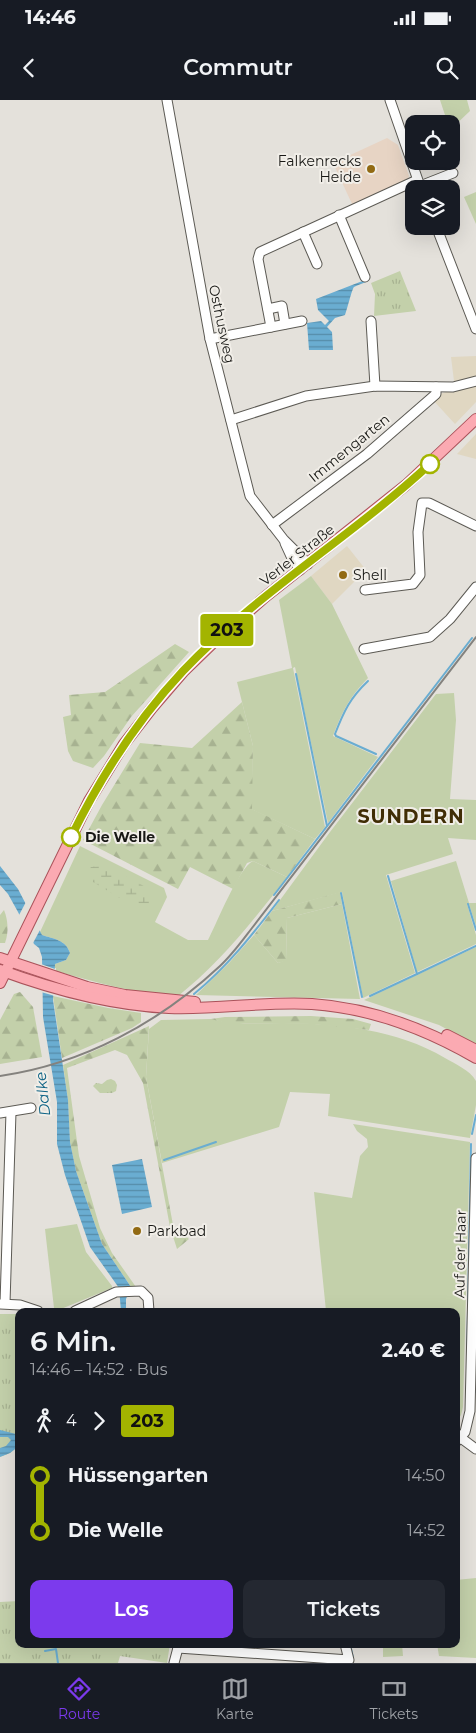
<!DOCTYPE html>
<html lang="de">
<head>
<meta charset="utf-8">
<style>
  body { margin:0; font-family:Montserrat,sans-serif; background:#242831; color:#f1f3f6; height:100vh; display:flex; flex-direction:column; font-size:19px; white-space:nowrap }
  * { box-sizing:border-box; margin:0 }
  p { font-size:16px; color:#9ea1a6 }
  .icon { flex:none; width:28px; height:28px; fill:none; stroke:currentColor; stroke-width:2; stroke-linecap:round; stroke-linejoin:round }
  .map { position:relative; flex:1; overflow:hidden }
  .details { position:absolute; left:15px; top:1208px; width:445px; height:340px; display:flex; flex-direction:column; background:#171b24; border-radius:10px; box-shadow:0 5px 20px #0002 }
  .details>* { flex:none }
  .badge { padding:0 10px; border-radius:4px; font-size:18px; line-height:32px }
  .tools { position:absolute; left:405px; top:15px; display:grid; gap:10px }
  .tools a { display:grid; place-items:center; width:55px; height:55px; border-radius:10px; background:#171b24; box-shadow:0 5px 20px #0002; font-size:25px }
  .map>.badge { position:absolute; translate:-50% -50%; box-shadow:0 0 0 2px #fff }
  .legs { display:flex; align-items:center; gap:8px; height:55px; padding:0 15px; font-size:16px }
  .legs p { margin-inline-start:auto }
  .overview { display:flex; align-items:center; justify-content:space-between; height:85px; padding:0 15px }
  h1 { font-size:28px; font-weight:600; line-height:38px }
  .action { display:flex; gap:10px; margin-top:auto; padding:10px 15px }
  .action a { flex:1; height:58px; border-radius:10px; background:#7c3aed; color:#fff; font-size:20px; font-weight:600; line-height:58px; text-align:center }
  .action a+a { background:#242831; color:#f1f3f6 }
  ul { padding:0 15px; list-style:none }
  li { display:flex; align-items:center; gap:18px; height:55px; font-size:19px }
  li i { display:grid; place-items:center; width:8px; height:100%; margin:0 6px; background:currentColor }
  li i::after { content:''; width:12px; height:12px; margin:-6px; border:4px solid; border-radius:50%; background:#171b24 }
  li p { margin-inline-start:auto }
  li:first-child i { background:linear-gradient(#0000 50%,currentColor 0) }
  li:last-child i { background:linear-gradient(currentColor 50%,#0000 0) }
  .status { display:flex; justify-content:space-between; align-items:center; height:35px; padding:0 25px; background:#171b24; direction:ltr }
  .status svg { height:14px; fill:currentColor }
  header { display:flex; justify-content:space-between; align-items:center; height:65px; padding:0 15px; background:#171b24; font-size:22px; font-weight:600 }
  .tab-bar { display:flex; justify-content:space-around; align-items:center; height:70px; border-top:1px solid #363941; background:#171b24; font-size:14px; color:#9ea1a6 }
  .tab-bar a { display:grid; justify-items:center; gap:2px }
  .tab-bar .active { color:#7c3aed }
  .map>svg:first-child { display:block }
  .commercial { fill:#e0d7c2 }
  .education { fill:#e7d4c4 }
  .green { fill:#c3d0aa }
  .forest { fill:url(#forest-firs) }
  .wetland { fill:url(#wetland-marsh) }
  .park { fill:url(#park-tufts) }
  .water { fill:url(#water-rules) }
  .pier { fill:#e4e1db }
  .lines { fill:none; stroke-linecap:round; stroke-linejoin:round }
  .stream { stroke:#6aadd1; stroke-width:2 }
  .minor-casing { stroke:#5c5a54; stroke-width:11 }
  .major-casing { stroke:#aa525a; stroke-width:12 }
  .minor { stroke:#fff; stroke-width:9 }
  .major { stroke:#fbaab2; stroke-width:10 }
  .rail { stroke:#84827e; stroke-width:2 }
  .line-1-casing { stroke:#fff; stroke-width:11 }
  .line-1 { stroke:#a3b400; stroke-width:8 }
  .poi-dot { fill:#926a13; stroke:#f1eee8; stroke-width:2 }
  .stop-1-dot { fill:#fff; stroke:#a3b400; stroke-width:2.5 }
  .labels { text-anchor:middle; stroke-width:4; stroke-linejoin:round; paint-order:stroke }
  .poi-label { font-size:14px; fill:#181815; stroke:#f1eee8; text-anchor:start }
  .street-label { font-size:14px; fill:#181815; stroke:#f1eee8 }
  .stop-label { font-size:14px; font-weight:bold; fill:#181815; stroke:#f1eee8; text-anchor:start }
  .water-label { font-size:15px; font-style:italic; fill:#096083; stroke:#f1eee8 }
  .district-label { font-size:19px; font-weight:bold; letter-spacing:1px; fill:#402d05; stroke:#f1eee8 }
</style>
</head>
<body>
<div class="status"><b>14:46</b><svg viewBox="0 0 49 12"><path d="M0 12V9h3v3zM5 12V6h3v6zM10 12V3h3v9zM15 12V0h3v12zM26 1h20v11H26zM47 4h2v5h-2z"/></svg></div>
<header><svg class="icon" aria-label="back" viewBox="0 0 24 24"><path d="M15 5l-7 7 7 7"/></svg>Commutr<svg class="icon" aria-label="search" viewBox="0 0 24 24"><circle cx="10" cy="10" r="6"/><path d="M15 15l6 6"/></svg></header>
<div class="map">
<svg width="476" height="1563" viewBox="0 0 476 1563">
  <defs>
    <pattern id="forest-firs" width="22" height="20" patternUnits="userSpaceOnUse" patternTransform="scale(1.25)"><rect width="22" height="20" fill="#c3d0aa"/><path d="M5 1l3.5 6h-7zM16 11l3.5 6h-7z" fill="#a7b291"/></pattern>
    <pattern id="wetland-marsh" width="20" height="14" patternUnits="userSpaceOnUse" patternTransform="scale(1.25)"><rect width="20" height="14" fill="#c3d0aa"/><path d="M1 5h8M5 5V1M11 12h8M15 12V8" fill="none" stroke="#a7b291"/></pattern>
    <pattern id="park-tufts" width="24" height="20" patternUnits="userSpaceOnUse" patternTransform="scale(1.25)"><rect width="24" height="20" fill="#c3d0aa"/><path d="M3 7l-1-3M5 7V3M7 7l1-3M15 17l-1-3M17 17v-4M19 17l1-3" fill="none" stroke="#a7b291"/></pattern>
    <pattern id="water-rules" width="6" height="5" patternUnits="userSpaceOnUse" patternTransform="scale(1.25)"><rect width="6" height="5" fill="#6aadd1"/><path d="M0 2.5h6" fill="none" stroke="#568ca8"/></pattern>
  </defs>
  <rect width="100%" height="100%" fill="#e4e1db"/>
  <g class="commercial">
    <path d="M476,256V302L455,324L433,300L440,294L455,289L451,257Z"/>
    <path d="M476,334V359L457,354Z"/>
    <path d="M347,446L366,470L332,504L311,476Z"/>
  </g>
  <path class="education" d="M387,38L398,45L409,76L407,81L353,106L333,63Z"/>
  <g class="green">
    <path d="M440,0H467L470,11L451,29V24H448Z"/>
    <path d="M476,92V124L464,97Z"/>
    <path d="M311,476L332,504L368,578C349,598 343,610 333,636L378,657L328,723L295,567L293,568L325,727L315,739L251,709L253,646L237,582L292,568L279,500Z"/>
    <path d="M454,593L456,620L450,699L476,700V740L448,738L453,754L386,775L415,873L363,898L342,792L272,811L330,732L436,594Z"/>
    <path d="M80,746L164,788L167,797L155,822L188,840H208C216,825 239,767 253,761L287,777C253,821 220,863 177,897C135,894 96,882 56,871V868H53L55,864L66,860L70,853C66,840 54,839 42,835L40,832Z"/>
    <path d="M456,761L469,803H476V826L469,804H467L476,835V844L417,872L391,781Z"/>
    <path d="M342,804L360,899L196,895L229,863L254,835L278,863L286,860L287,818Z"/>
    <path d="M476,847V945L439,925L364,900Z"/>
    <path d="M211,919C235,925 259,923 283,923C339,924 396,929 445,958C455,964 470,970 476,981V1005L470,1038L328,1016L330,994L290,992L279,1027L162,1063L146,977L149,929L161,920Z"/>
    <path d="M353,1024L470,1042L463,1307L461,1315L456,1323V1211H326L314,1092L352,1098L360,1056L368,1047L367,1039L357,1031Z"/>
    <path d="M77,1124L86,1152L112,1186V1188L61,1209L54,1208L45,1129Z"/>
    <path d="M476,1478V1558L439,1556L437,1544H456V1480Z"/>
    <path d="M383,1544H402L403,1556L383,1557Z"/>
  </g>
  <g class="forest">
    <path d="M175,544L189,552L131,617L104,656L93,668L73,661L68,651L63,617L71,615L69,595L105,592Z"/>
    <path d="M242,602L253,646L252,709L315,739L287,777L253,761L247,763L233,789L190,767L178,789L83,740L102,705L140,643L192,648Z"/>
    <path d="M340,792L342,804L287,818L286,861L278,863L254,835L272,811Z"/>
    <path d="M4,810C8,820 9,832 5,843H0V815Z"/>
    <path d="M20,892L33,907L42,957L0,964V920L14,894Z"/>
    <path d="M53,896L108,908L141,913V922L132,928L62,958Z"/>
    <path d="M311,916L353,919L371,924L369,930L312,924L226,923L211,919L225,917Z"/>
    <path d="M149,926L146,977L173,1125L189,1139L177,1149L170,1127L143,983L127,955L115,950L67,968L79,1056L100,1128L112,1153L136,1187H131L102,1144L76,1071L70,1042L68,1000L63,965Z"/>
  </g>
  <path class="wetland" d="M99,766L134,780L150,790C152,798 150,805 144,810L128,803L88,779L87,773L91,767Z"/>
  <g class="park">
    <path d="M400,171L416,211L374,216L375,194L371,183Z"/>
    <path d="M111,979L115,981L117,985L116,991L112,993H100L93,986L96,983L102,984L107,980Z"/>
    <path d="M0,1214H19V1346L10,1353L0,1357Z"/>
    <path d="M19,1501V1544H170L167,1563L120,1556L118,1563H0V1502Z"/>
  </g>
  <g class="water">
    <path d="M365,180L366,182C362,184 357,185 354,187C352,189 347,210 345,215L335,218L327,227L332,232L333,250H309L307,223L321,221L325,225L329,221L318,210L316,199Z"/>
    <path d="M0,766L18,789L42,835C54,839 66,840 70,853L66,860L55,864L53,900L68,1000L70,1042L76,1071L102,1144L131,1187L126,1199V1211H121L119,1188L90,1147L65,1075L57,1044V1002L43,917L42,857L39,848L34,844L18,812L8,794L0,785Z"/>
    <path d="M142,1059L152,1107L122,1114L112,1065Z"/>
    <path d="M0,1330L16,1334L19,1331V1346L10,1353L0,1357V1348L6,1346L11,1340L8,1337H0Z"/>
  </g>
  <g class="pier">
    <path d="M27,800L41,828L32,845L18,817Z"/>
    <path d="M41,864L55,869V896L41,892Z"/>
  </g>
  <g class="lines">
    <g class="stream">
      <path d="M296,574L327,726"/>
      <path d="M368,581C350,598 344,611 335,634L336,636L376,654"/>
      <path d="M341,793L362,897"/>
      <path d="M274,795L472,538"/>
      <path d="M468,804L476,830"/>
      <path d="M417,874L476,846"/>
      <path d="M194,894C227,867 253,834 279,800"/>
      <path d="M370,896L417,874L388,776"/>
      <path d="M472,1034L476,1015"/>
      <path d="M164,1060L216,1042"/>
      <path d="M467,1267L471,1044"/>
      <path d="M476,1292V1274"/>
      <path d="M350,1544L353,1558"/>
      <path d="M45,1551L56,1549L58,1563"/>
    </g>
    <g class="minor-casing">
      <g id="minor">
        <path d="M167,0L210,239L250,396L284,440L308,464"/>
        <path d="M390,0L421,89"/>
        <path d="M420,86L453,73"/>
        <path d="M339,115L365,177"/>
        <path d="M436,126L476,229"/>
        <path d="M303,132L317,164"/>
        <path d="M268,209L282,206L285,224"/>
        <path d="M371,221L375,286"/>
        <path d="M271,227L258,159L260,152L417,80"/>
        <path d="M210,239L302,221"/>
        <path d="M231,320L306,296L375,286L453,287L476,281"/>
        <path d="M272,425L367,354L436,294V287"/>
        <path d="M285,443L291,456L300,470"/>
        <path d="M365,490L413,484L420,475L418,432L422,403H429L476,426"/>
        <path d="M364,549L430,537L450,519L476,487"/>
        <path d="M0,1013L31,1008"/>
        <path d="M5,1203L11,1012"/>
        <path d="M0,1204L20,1205L38,1211"/>
        <path d="M75,1211L116,1192L141,1191L148,1198L149,1211"/>
        <path d="M461,1338L476,1349"/>
        <path d="M456,1342L465,1332L470,1311L476,1058"/>
        <path d="M178,1548L349,1560L345,1544"/>
        <path d="M174,1563L179,1544"/>
      </g>
    </g>
    <g class="major-casing">
      <g id="major">
        <path d="M0,858L87,887L125,895L195,902"/>
        <path d="M0,870C54,890 111,905 169,908C217,910 265,901 312,904C371,908 426,929 476,958"/>
        <path d="M0,883L89,701L124,644L152,608L183,572L215,541L265,497L406,385L476,319"/>
        <path d="M447,935L476,950"/>
      </g>
    </g>
    <use href="#minor" class="minor"/>
    <use href="#major" class="major"/>
    <path class="rail" d="M0,976C83,964 159,923 220,866C232,855 242,841 252,828L476,537"/>
  </g>
  <g class="lines">
    <g class="line-1-casing">
      <path id="line-1" d="M71,737C101,676 137,620 183,571C257,493 351,437 430,364"/>
    </g>
    <use href="#line-1" class="line-1"/>
  </g>
  <g class="poi-dot">
    <circle cx="371" cy="69" r="5"/>
    <circle cx="343" cy="475" r="5"/>
    <circle cx="137" cy="1131" r="5"/>
  </g>
  <g class="stop-1-dot">
    <circle cx="430" cy="364" r="9"/>
    <circle cx="71" cy="737" r="9"/>
  </g>
  <g class="labels">
    <g class="poi-label">
      <text x="361" y="66" text-anchor="end">Falkenrecks<tspan x="361" dy="16">Heide</tspan></text>
      <text x="353" y="480">Shell</text>
      <text x="147" y="1136">Parkbad</text>
    </g>
    <g class="street-label">
      <text transform="translate(222 224) rotate(78)" y="5">Osthusweg</text>
      <text transform="translate(349 348) rotate(-39)" y="5">Immengarten</text>
      <text transform="translate(297 455) rotate(-38)" y="5">Verler Straße</text>
      <text transform="translate(460 1154) rotate(-89)" y="5">Auf der Haar</text>
    </g>
    <g class="stop-label">
      <text x="85" y="742">Die Welle</text>
    </g>
    <g class="water-label">
      <text transform="translate(43 994) rotate(-96)" y="5">Dalke</text>
    </g>
    <g class="district-label">
      <text x="411" y="723">SUNDERN</text>
    </g>
  </g>
</svg>
<div class="tools">
<a><svg class="icon" aria-label="locate" viewBox="0 0 24 24"><circle cx="12" cy="12" r="6"/><path d="M12 2v4M12 18v4M2 12h4M18 12h4"/></svg></a>
<a><svg class="icon" aria-label="layers" viewBox="0 0 24 24"><path d="M12 4l9 5-9 5-9-5zM3 14l9 5 9-5"/></svg></a>
</div>
<b class="badge" style="left:227px;top:530px;background:#a3b400;color:#111">203</b>
<section class="details">
<div class="overview"><div><h1>6 Min.</h1><p>14:46 – 14:52 · Bus</p></div><b>2.40 €</b></div>
<div class="legs"><svg class="icon" aria-label="walk" viewBox="0 0 24 24"><circle cx="13" cy="4" r="2"/><path d="M13 8l-2 6 4 7M11 14l-3 7M7 12l3-4h3l4 4"/></svg>4<svg class="icon" aria-label="forward" viewBox="0 0 24 24"><path d="M9 5l7 7-7 7"/></svg><b class="badge" style="background:#a3b400;color:#111">203</b></div>
<ul>
<li><i style="color:#a3b400"></i><b>Hüssengarten</b><p>14:50</p></li>
<li><i style="color:#a3b400"></i><b>Die Welle</b><p>14:52</p></li>
</ul>
<div class="action"><a>Los</a><a>Tickets</a></div>
</section>
</div>
<nav class="tab-bar">
<a class="active"><svg class="icon" aria-label="directions" viewBox="0 0 24 24"><path d="M12 3l9 9-9 9-9-9zM9 14v-3h6M13 9l2 2-2 2"/></svg>Route</a>
<a><svg class="icon" aria-label="map" viewBox="0 0 24 24"><path d="M3 6l6-2 6 2 6-2v14l-6 2-6-2-6 2zM9 4v14M15 6v14"/></svg>Karte</a>
<a><svg class="icon" aria-label="tickets" viewBox="0 0 24 24"><path d="M3 7h18v10H3zM15 7v10"/></svg>Tickets</a>
</nav>
</body>
</html>
